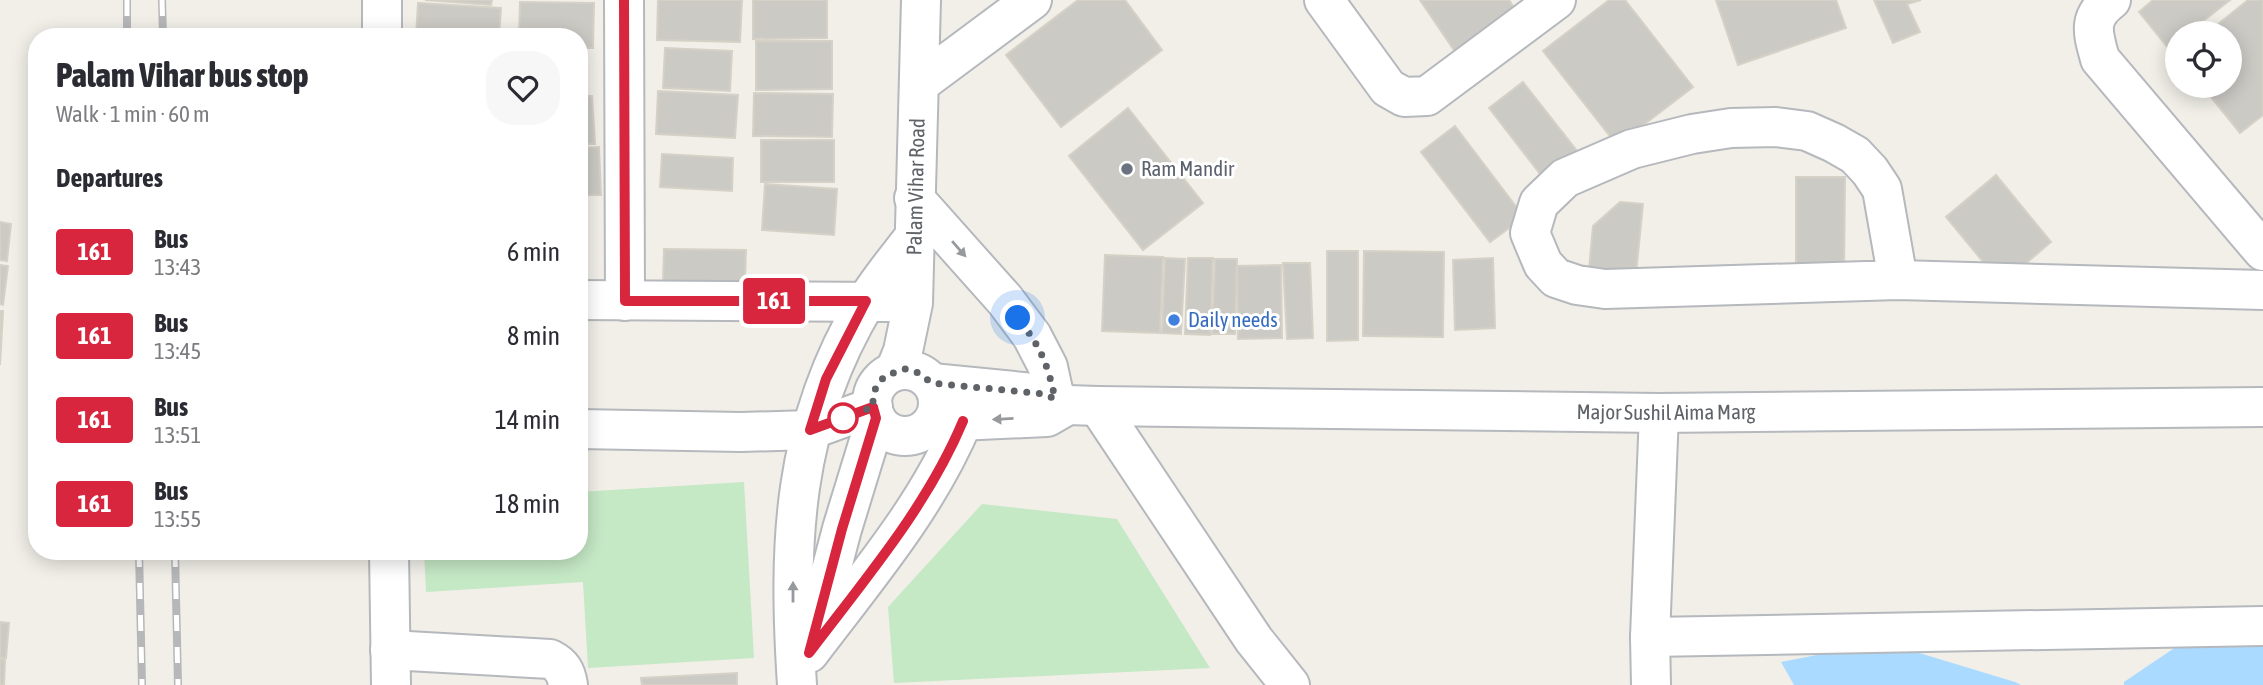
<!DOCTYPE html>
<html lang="en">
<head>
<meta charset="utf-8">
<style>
  body { margin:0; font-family:"Asap Condensed",sans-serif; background:#f7f7f7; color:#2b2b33; height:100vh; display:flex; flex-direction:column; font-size:26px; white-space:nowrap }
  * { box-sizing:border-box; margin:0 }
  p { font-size:23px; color:#7c7c81 }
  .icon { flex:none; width:38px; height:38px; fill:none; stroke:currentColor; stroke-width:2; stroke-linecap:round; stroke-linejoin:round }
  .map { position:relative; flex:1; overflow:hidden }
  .panel { position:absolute; left:28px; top:28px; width:560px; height:532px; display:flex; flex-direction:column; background:#fff; border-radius:28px; box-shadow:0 4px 18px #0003 }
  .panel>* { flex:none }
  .badge { padding:0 14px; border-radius:5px; font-size:24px; line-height:46px }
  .buttons { position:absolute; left:2165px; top:21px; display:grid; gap:14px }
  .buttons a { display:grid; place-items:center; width:77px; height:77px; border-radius:50%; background:#fff; box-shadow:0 4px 18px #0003; font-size:35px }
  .you { position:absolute; width:35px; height:35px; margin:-18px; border:5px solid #fff; border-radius:50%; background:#1a73e8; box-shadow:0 0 0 10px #1a73e833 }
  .map>.badge { position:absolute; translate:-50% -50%; box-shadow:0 0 0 4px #fff }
  h2 { padding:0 28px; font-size:26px; line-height:63px }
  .round { display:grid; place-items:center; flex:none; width:74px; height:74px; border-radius:28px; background:#f7f7f7 }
  .headline { display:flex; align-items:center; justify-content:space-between; height:119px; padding:0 28px }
  h1 { font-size:33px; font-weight:800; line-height:52px }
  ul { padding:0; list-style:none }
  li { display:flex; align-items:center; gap:21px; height:84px; padding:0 28px }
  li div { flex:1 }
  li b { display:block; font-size:26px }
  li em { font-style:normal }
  li .badge { min-width:77px; font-weight:700; text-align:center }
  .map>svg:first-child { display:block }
  .green { fill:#c5e8c5 }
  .water { fill:#aadaff }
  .building { fill:#cccac5; stroke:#d6d1c6; stroke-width:2 }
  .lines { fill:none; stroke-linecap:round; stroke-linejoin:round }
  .minor-casing { stroke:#b5b8bc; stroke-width:42 }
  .minor { stroke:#fff; stroke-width:38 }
  .rail-casing { stroke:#b6b7b8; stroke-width:8 }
  .rail { stroke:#fff; stroke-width:5; stroke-dasharray:16; stroke-linecap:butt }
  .oneway { fill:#979a9d }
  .line-casing { stroke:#fff; stroke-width:16 }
  .line { stroke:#d7263d; stroke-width:10 }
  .walk { stroke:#5f6368; stroke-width:7; stroke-dasharray:0 12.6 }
  .worship-dot { fill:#6b7280; stroke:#fff; stroke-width:2.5 }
  .shop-dot { fill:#3f7fe0; stroke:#fff; stroke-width:2.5 }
  .stop-dot { fill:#fff; stroke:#d7263d; stroke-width:3.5 }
  .labels { text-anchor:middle; stroke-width:6; stroke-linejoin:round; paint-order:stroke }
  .worship-label { font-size:21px; fill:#5b616d; stroke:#fff; text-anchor:start }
  .street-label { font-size:21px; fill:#5f6368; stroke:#fff }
  .shop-label { font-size:21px; fill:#366cbe; stroke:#fff; text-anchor:start }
</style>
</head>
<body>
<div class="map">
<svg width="2263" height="685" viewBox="0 0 2263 685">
  <rect width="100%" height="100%" fill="#f1efe8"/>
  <g class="green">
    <path d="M744,482L754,658L588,668L583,582L426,592L424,551H579V492Z"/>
    <path d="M982,504L1117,519L1210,668L894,683L888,607Z"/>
  </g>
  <g class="water">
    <path d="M2207,626L2263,642V685H2124V682Z"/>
    <path d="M1883,642L2015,682L2021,685H1794L1781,662Z"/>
  </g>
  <g class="building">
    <path d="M425,0H492L491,5Z"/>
    <path d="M658,0H742L740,42L657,40Z"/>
    <path d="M753,0H827V38L753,39Z"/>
    <path d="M1078,0H1125L1162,50L1061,127L1006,55Z"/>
    <path d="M1420,0H1509L1518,14L1458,56Z"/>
    <path d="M1609,0H1625L1693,87L1617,145L1543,51Z"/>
    <path d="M1716,0H1836L1846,28L1738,65Z"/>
    <path d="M1874,0H1921L1907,4L1920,32L1893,43Z"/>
    <path d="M2153,0H2230L2188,33H2177V42L2169,49L2139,12Z"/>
    <path d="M2248,0H2263V115L2240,133L2202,86H2230V33H2207Z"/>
    <path d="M520,2L594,3L593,48H579V37H519Z"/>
    <path d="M418,3L501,8L499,37H416Z"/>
    <path d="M756,41H832V89L756,90Z"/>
    <path d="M665,48L732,51L730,91L663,88Z"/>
    <path d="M1523,82L1578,152L1544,179L1489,108Z"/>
    <path d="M658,91L738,95L735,138L656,134Z"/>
    <path d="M754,93L833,94L832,137L753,136Z"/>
    <path d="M579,96H592L595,144H579Z"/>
    <path d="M1128,108L1203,203L1143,250L1069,156Z"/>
    <path d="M1455,126L1524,217L1490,242L1421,152Z"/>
    <rect x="761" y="140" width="73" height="42"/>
    <path d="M599,147L601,195H579V148Z"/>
    <path d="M662,154L733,158L732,191L660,187Z"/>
    <path d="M1996,175L2051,242L2017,271L1989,269L1946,217Z"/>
    <path d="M1796,177H1845L1844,277H1796Z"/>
    <path d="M765,184L837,189L834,235L762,230Z"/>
    <path d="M1620,202L1643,204L1635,284L1588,280L1593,226Z"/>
    <path d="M0,222L11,224L7,261L0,260Z"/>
    <path d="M664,249L746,250L745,284L663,282Z"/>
    <path d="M1327,251H1358V340L1327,341Z"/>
    <path d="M1364,251L1444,252L1443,337L1363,336Z"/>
    <path d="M1105,255L1163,257L1160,333L1102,331Z"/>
    <path d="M1165,258L1185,259L1181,334L1162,333Z"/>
    <path d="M1188,258H1213L1210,335L1185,334Z"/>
    <path d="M1493,258L1495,328L1455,330L1453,260Z"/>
    <path d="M1215,259H1237L1235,334H1212Z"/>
    <path d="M1283,263H1310L1313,338L1287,339Z"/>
    <path d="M0,265L8,266L3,305L0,304Z"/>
    <path d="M1281,265L1282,338L1238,339L1237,266Z"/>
    <path d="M0,311H3L0,365Z"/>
    <path d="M0,622L9,623L6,658H0Z"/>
    <path d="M0,659L5,660L4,685H0Z"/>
    <path d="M737,673V685H642L641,678Z"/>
  </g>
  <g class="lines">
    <g class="minor-casing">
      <g id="minor">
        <path d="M382,0V37"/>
        <path d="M624,0L625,301"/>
        <path d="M1324,0L1388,88L1404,97L1427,96L1556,0"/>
        <path d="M2111,0C2087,18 2093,33 2100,59L2263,251"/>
        <path d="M919,84L1032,0"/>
        <path d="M914,198L1005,300L1032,336L1048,367L1055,399"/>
        <path d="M1898,280L1882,189L1870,171L1855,155L1834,143L1807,131L1776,127L1731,128L1692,134L1632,149L1565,178L1539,203L1530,233L1543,264L1556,278L1577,285L1605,289L1898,280L2263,290"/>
        <path d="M579,300L889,302"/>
        <circle cx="905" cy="403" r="33"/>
        <path id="s1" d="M895,371L903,351L913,303L921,0"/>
        <path id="s2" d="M932,383L1044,394L1068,405L1098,406L1659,413L2263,407"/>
        <path d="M1098,406L1254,640L1290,685"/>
        <path d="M937,422L1047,417L1066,406"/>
        <path d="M579,429L741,432L810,430L873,407"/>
        <path d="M389,551L391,685"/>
        <path d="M814,635L842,529L876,418"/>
        <path d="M1650,637L2263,626"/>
        <path d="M390,650L550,659C562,665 566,672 568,685"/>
        <path d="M809,653C865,579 927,507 963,421"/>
        <path d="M797,685C788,545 791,426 866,302C880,279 898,258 914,237"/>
        <path d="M1651,685L1650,637L1659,413"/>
      </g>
    </g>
    <use href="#minor" class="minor"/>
    <g class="rail-casing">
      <g id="rail">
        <path d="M127,0V37"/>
        <path d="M162,0L163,37"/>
        <path d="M139,551L142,685"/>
        <path d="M175,551L178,685"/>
      </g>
    </g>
    <use href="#rail" class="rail"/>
  </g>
  <defs><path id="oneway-solid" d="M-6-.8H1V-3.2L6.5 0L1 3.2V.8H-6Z" transform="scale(1.75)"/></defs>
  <g class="oneway">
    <use href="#oneway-solid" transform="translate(959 249) rotate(49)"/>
    <use href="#oneway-solid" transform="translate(1003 419) rotate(177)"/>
    <use href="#oneway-solid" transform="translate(793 592) rotate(-90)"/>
  </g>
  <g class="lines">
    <g class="line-casing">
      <path id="line" d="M624,0L625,301H866L826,379L810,430L873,407L876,418L842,529L809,653C865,579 927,507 963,421"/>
    </g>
    <use href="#line" class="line"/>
    <path class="walk" d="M843,418L873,407V395L877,385L885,376L905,369L915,371L932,383L1044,394L1055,399C1048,364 1040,346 1018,318"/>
  </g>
  <circle class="worship-dot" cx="1127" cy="169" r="7"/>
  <circle class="shop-dot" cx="1174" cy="320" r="7"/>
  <circle class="stop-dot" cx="843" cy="418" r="14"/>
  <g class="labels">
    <g class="worship-label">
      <text x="1141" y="176">Ram Mandir</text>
    </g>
    <g class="street-label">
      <text dy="7" stroke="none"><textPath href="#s1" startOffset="187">Palam Vihar Road</textPath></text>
      <text dy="7" stroke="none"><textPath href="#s2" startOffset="737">Major Sushil Aima Marg</textPath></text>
    </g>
    <g class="shop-label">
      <text x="1188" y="327">Daily needs</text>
    </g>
  </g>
</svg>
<div class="buttons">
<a><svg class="icon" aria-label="locate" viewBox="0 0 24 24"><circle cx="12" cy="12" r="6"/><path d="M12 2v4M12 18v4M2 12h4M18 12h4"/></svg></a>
</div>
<div class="you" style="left:1018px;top:318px"></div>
<b class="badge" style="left:774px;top:301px;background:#d7263d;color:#fff">161</b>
<section class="panel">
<div class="headline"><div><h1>Palam Vihar bus stop</h1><p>Walk · 1 min · 60 m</p></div><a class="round"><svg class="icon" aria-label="heart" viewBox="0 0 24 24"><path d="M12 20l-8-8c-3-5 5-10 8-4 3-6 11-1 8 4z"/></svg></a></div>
<h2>Departures</h2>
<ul>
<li><span class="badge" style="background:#d7263d;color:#fff">161</span><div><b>Bus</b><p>13:43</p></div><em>6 min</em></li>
<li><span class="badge" style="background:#d7263d;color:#fff">161</span><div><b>Bus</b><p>13:45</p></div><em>8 min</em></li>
<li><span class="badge" style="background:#d7263d;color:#fff">161</span><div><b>Bus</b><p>13:51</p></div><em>14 min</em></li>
<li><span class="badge" style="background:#d7263d;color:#fff">161</span><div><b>Bus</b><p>13:55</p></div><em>18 min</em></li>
</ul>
</section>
</div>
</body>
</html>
